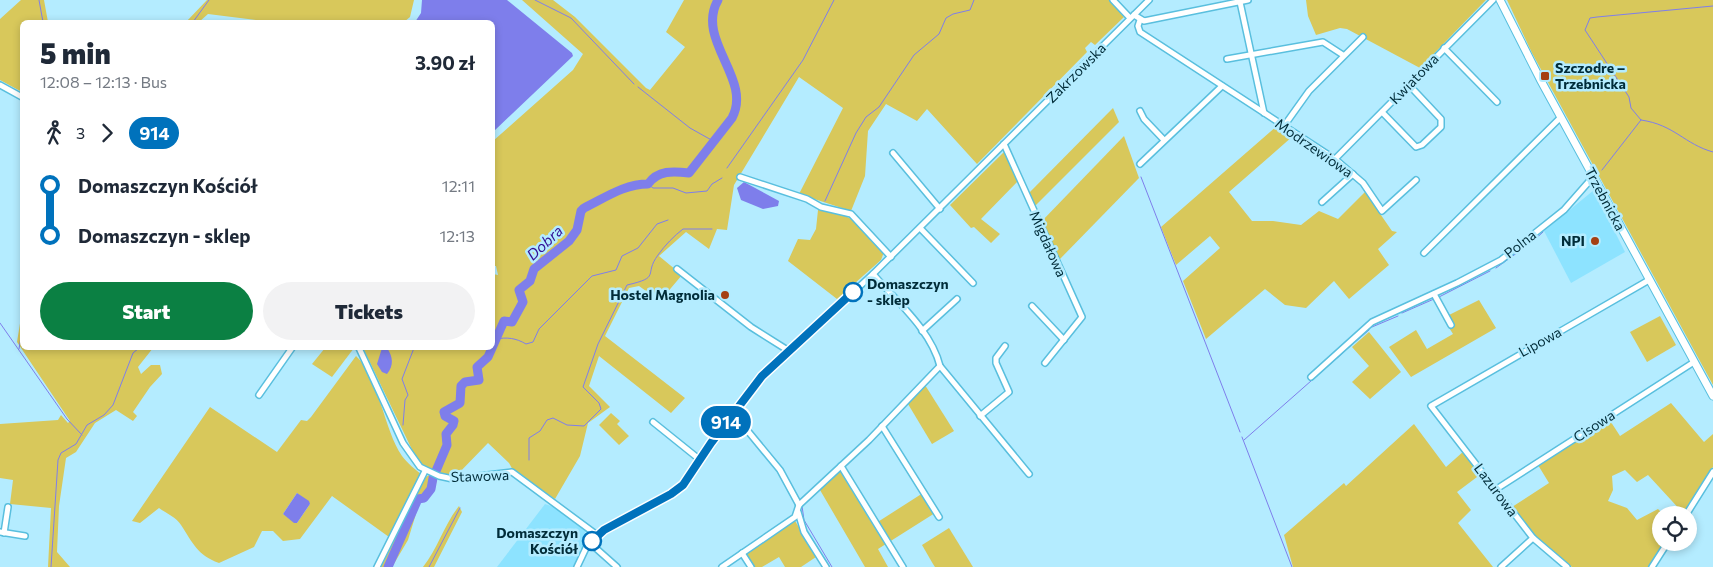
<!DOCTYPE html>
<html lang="en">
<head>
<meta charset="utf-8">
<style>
  body { margin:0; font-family:Commissioner,sans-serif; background:#f2f2f3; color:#1f2937; height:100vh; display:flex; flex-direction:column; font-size:19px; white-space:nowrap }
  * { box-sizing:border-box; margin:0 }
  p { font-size:16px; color:#747a83 }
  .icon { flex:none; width:28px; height:28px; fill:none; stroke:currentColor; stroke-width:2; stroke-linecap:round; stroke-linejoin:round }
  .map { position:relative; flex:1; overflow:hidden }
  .details { position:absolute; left:20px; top:20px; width:475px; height:330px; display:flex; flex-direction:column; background:#fff; border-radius:8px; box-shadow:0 2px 8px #0003 }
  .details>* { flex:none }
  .badge { padding:0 10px; border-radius:16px; font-size:18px; line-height:32px }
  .fabs { position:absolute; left:1652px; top:506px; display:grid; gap:10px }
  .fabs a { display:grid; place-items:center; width:45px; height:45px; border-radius:50%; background:#fff; box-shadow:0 2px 8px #0003; font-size:25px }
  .map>.badge { position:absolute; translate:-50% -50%; box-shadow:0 0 0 2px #fff }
  .legs { display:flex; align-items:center; gap:8px; height:55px; padding:0 20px; font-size:16px }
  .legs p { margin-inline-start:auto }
  .headline { display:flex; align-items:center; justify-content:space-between; height:85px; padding:0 20px }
  h1 { font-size:28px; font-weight:800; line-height:38px }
  .primary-button { display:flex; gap:10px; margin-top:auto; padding:10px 20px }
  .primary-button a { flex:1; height:58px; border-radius:30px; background:#0b8043; color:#fff; font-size:20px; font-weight:800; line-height:58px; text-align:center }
  .primary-button a+a { background:#f2f2f3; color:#1f2937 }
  ul { padding:0 20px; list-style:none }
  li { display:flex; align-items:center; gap:18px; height:50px; font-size:19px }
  li i { display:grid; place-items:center; width:8px; height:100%; margin:0 6px; background:currentColor }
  li i::after { content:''; width:12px; height:12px; margin:-6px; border:4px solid; border-radius:50%; background:#fff }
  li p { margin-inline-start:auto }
  li:first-child i { background:linear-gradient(#0000 50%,currentColor 0) }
  li:last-child i { background:linear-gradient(currentColor 50%,#0000 0) }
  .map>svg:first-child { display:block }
  .built { fill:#8de3ff }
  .green { fill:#d8c85b; fill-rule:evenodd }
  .water { fill:#7e7eeb }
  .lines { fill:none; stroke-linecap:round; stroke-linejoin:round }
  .stream { stroke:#7e7eeb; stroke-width:1 }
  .river { stroke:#7e7eeb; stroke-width:9 }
  .street-casing { stroke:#59bfde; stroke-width:8 }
  .secondary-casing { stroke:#59bfde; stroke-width:9 }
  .street { stroke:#fff; stroke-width:5 }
  .secondary { stroke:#fff; stroke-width:7 }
  .line-1-casing { stroke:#fff; stroke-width:11 }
  .line-1 { stroke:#0072bc; stroke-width:8 }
  .poi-dot { fill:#a54013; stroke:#b4ecff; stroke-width:2 }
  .stop-1-dot { fill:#fff; stroke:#0072bc; stroke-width:2.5 }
  .labels { text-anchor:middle; stroke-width:5; stroke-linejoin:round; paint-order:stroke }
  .poi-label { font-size:14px; font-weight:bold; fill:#002c39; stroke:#b4ecff; text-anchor:end }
  .street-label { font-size:14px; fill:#002c39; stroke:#b4ecff }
  .stop-label { font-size:14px; font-weight:bold; fill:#002c39; stroke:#b4ecff; text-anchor:start }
  .water-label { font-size:15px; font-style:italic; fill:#321095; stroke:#b4ecff }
</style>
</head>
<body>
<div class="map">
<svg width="1713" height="567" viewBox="0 0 1713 567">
  <rect width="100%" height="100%" fill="#b4ecff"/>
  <g class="built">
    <path d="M1594,190L1625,252L1571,283L1544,231Z"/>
    <path d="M545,504L554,507L587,530L584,534L589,538L573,567H497Z"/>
  </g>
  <g class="green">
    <path d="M21,0H44L48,22H22V92L0,80V19Z"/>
    <path d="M207,0H414L410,17L404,22H272L208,14L199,22H186Z"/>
    <path d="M522,0H553L575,17L646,88L650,90L685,47L666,32L684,0H717L709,12V24L715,47L731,85L734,103V112L723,129L725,131C730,124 738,116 738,108C742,69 699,39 720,0H1109L1124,17L1095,45L1091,42L1085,48L1087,52L977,164L927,109L917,121L886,104L868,131L865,176L851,211L799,194L843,108L799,77L734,185L727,230L717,229L709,249L686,232L659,256L682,275L660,301L639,286L629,288L605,336L685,398L671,413L599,356L589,386L610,407L588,423L580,456L555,499L514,472L509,463L488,443L455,477C441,473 428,471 417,460L363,348H492L493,274L498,275L496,266H493V141L573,70L583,54Z"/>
    <path d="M1306,0H1486L1420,68L1347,29L1340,28L1316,35L1308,16Z"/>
    <path d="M1507,0H1713V385L1532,53Z"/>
    <path d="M1113,108L1119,122L1034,207L1028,194Z"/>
    <path d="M1278,125L1293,136L1229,192L1252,221H1273L1301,225L1319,211L1338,219L1365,192L1392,231L1397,232L1378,249L1389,265L1349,299L1334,281L1306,308L1285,305L1265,289L1206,339L1183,281L1220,248L1210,236L1176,265L1161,227Z"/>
    <path d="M1124,136L1139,178L1059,260L1041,222Z"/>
    <path d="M1005,151L1018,181L981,219L1000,234L991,243L974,227L971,228L950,205Z"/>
    <path d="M818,210C856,214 860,225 884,252L881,260L837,299L788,261L798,239L810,240L816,229Z"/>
    <path d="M1479,300L1496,328L1411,377L1389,347L1416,330L1427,349L1453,334L1443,318Z"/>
    <path d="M22,311V348H153L138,367L141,374L151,365H160L162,374L150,387L133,412L137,416L133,421L116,410L95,423L76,452L66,458L59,506L57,552L70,567H48L51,508L10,504L13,480L0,478V424L58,420L61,415L68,423L70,421L17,342Z"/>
    <path d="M1660,316L1676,345L1647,362L1630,332Z"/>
    <path d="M1369,332L1401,372L1370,399L1352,382L1369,366L1352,347Z"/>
    <path d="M325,348H354L332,377L312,364Z"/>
    <path d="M356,356C379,377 384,430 402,456C407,463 415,469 422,475L389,537L332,496L300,539L283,541L273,531H262L254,547L219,563C197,555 193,543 181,525C177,518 166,513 159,508L140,523L132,521L210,407L277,452L301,420L307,421L311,417ZM297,493L310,504L297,523L283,514Z"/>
    <path d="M925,385L954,431L932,444L908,404Z"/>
    <path d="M1671,403L1704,442L1713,434V467L1683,513L1648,475L1637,482L1625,470L1612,476L1613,490L1608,501L1627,508L1637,520L1658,509L1664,515H1661V542L1664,543L1649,567H1572L1534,535L1512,507L1549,483L1538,465L1609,419L1620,436Z"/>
    <path d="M611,413L620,421L617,424L629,436L619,445L599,425Z"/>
    <path d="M1414,424L1446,467L1464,451L1481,474L1457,492L1471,510L1458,523L1493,567H1293L1284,535L1344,483L1346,486Z"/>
    <path d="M840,471L873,525L923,493L935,513L878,549L888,567H865L820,490Z"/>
    <path d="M429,475L437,480L434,491L419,504L408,540L392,567H380L423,479Z"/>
    <path d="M459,506L462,512L434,567H423C438,548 444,525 459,506Z"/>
    <path d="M794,519L816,557L801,567H785L779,557L762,567H753L745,553Z"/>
    <path d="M949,528L973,567H935L933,564L922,545Z"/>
  </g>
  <g class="water">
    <path d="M422,0H507L572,53L573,56L493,132L492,22H415L421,13Z"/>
    <path d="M744,182L779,201L778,206L763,209L741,200L737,188Z"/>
    <path d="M382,348H387C393,357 394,365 387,374L382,372L377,364Z"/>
    <path d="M297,493L309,501L310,504L297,523H294L283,514Z"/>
  </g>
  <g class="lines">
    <g class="stream">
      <path d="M39,0L43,22"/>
      <path d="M535,0L571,18L634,84"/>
      <path d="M1713,6L1597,17L1590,18L1585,30L1629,97L1631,108L1641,120C1675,125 1684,144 1713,152"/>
      <path d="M193,22L209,0"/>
      <path d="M638,87L690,128L715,142"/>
      <path d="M727,168L803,60L834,0"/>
      <path d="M1602,170L1641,120"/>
      <path d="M1597,174H1598"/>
      <path d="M1141,177L1240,432"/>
      <path d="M648,184L653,188H673L686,193L707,191L712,184L722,178"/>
      <path d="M825,201L856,133L866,117L879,107L914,55L939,34L946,18L953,14L970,10L974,0"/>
      <path d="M1531,243L1543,232"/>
      <path d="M1496,268L1528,245"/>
      <path d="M1439,297L1490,271"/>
      <path d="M1402,313L1434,299"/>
      <path d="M0,323L67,419L82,435"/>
      <path d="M1372,327L1398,316"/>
      <path d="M496,339C507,337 516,338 526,344L533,342L539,329L592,276L616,270L622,256L638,248L657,224L668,220"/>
      <path d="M1348,348L1369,330"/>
      <path d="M19,349L22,330"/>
      <path d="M403,425L405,400L408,395L402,379L414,348"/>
      <path d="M1242,437L1292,567"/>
      <path d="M1244,440L1345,351"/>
      <path d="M529,460V438L540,431L547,420L553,418L567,425L584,426L601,409L599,403L583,387L598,344L627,285C662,277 643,275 658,255C665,245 674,236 683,229H712"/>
      <path d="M802,506L804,520L832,567"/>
      <path d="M51,567L58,460L61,453L76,444L87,425L104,415L113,405L133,353L139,348"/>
      <path d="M429,567L460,508"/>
    </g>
    <path class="river" d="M388,567L418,499L424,498L431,489L433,478L447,445L446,434L453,425L454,421L445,416L444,412L460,403L461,386L465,382L479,380L477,367L488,357L504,321L512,322L523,302L519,290L530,281L534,269L569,241L577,230L581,211L584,208C605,198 624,184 648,184C658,170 673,171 689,173L732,118C753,79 695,40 718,0"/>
    <g class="street-casing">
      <g id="street">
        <path d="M1113,0L1130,18"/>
        <path d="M1240,2L1264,113"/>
        <path d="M1134,15L1144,21L1248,0"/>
        <path d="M1140,20L1138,26L1140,32L1335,159L1363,183L1382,211L1416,180"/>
        <path d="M1444,48L1497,102"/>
        <path d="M1227,59L1323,42L1343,55"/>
        <path d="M0,85L22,97"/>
        <path d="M1140,111L1144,119L1164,140"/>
        <path d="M1382,112L1416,147L1422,145L1441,127V119L1409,85"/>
        <path d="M1284,126L1309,91L1363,37"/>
        <path d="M1004,144L1082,317L1045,363"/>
        <path d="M893,153L940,209"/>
        <path d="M1335,159L1493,0"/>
        <path d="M1140,164L1222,86"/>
        <path d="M740,177L807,199L821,207L851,214L891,257"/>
        <path d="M1322,202L1353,174"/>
        <path d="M920,228L973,283"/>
        <path d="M1424,253L1561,117"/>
        <path d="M677,269L751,327L789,351"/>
        <path d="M873,274C897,302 931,330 940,366L1029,474"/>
        <path d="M1434,294L1451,325"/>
        <path d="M1032,306L1064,340"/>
        <path d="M922,331L957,299"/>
        <path d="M359,348L403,443L420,467L439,476L453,479L512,472L597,535"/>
        <path d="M1311,377L1372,322L1457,283L1501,260L1564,210L1593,177"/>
        <path d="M259,395L292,348"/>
        <path d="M733,413L780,470L799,505"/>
        <path d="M980,416L1009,392L996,363V358L1005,346"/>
        <path d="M653,422L699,459"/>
        <path d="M882,426L939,517"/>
        <path d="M841,466L903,567"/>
        <path d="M1495,490L1694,362"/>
        <path d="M799,505L869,440L940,366"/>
        <path d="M798,512L804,532L826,567"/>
        <path d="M1686,515L1713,472"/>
        <path d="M0,532L25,536"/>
        <path d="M4,533L8,507"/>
        <path d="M590,543L617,567"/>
        <path d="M742,553L751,567"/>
        <path d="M377,567L425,471"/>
        <path d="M577,567L586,548L597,535L671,494L683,485L711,443L762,376L873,274L1149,0"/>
        <path d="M722,567L795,517L799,505"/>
        <path d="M1501,567L1533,538"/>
        <path d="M1567,567L1533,538L1431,406L1649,280"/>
        <path d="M1652,567L1668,542"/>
      </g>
    </g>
    <g class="secondary-casing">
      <path id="secondary" d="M1500,0L1540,79L1713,396"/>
    </g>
    <use href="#street" class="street"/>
    <use href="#secondary" class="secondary"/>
  </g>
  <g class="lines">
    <g class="line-1-casing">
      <path id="line-1" d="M592,541L604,530L671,494L683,485L711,443L762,376L853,292"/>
    </g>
    <use href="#line-1" class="line-1"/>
  </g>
  <g class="poi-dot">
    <rect x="1540" y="71" width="10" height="10" rx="2.5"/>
    <circle cx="1595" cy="241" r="5"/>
    <circle cx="725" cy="295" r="5"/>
  </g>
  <g class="stop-1-dot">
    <circle cx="853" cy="292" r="9"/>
    <circle cx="592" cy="541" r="9"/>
  </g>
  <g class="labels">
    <g class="poi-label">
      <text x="1555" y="73" text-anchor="start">Szczodre –<tspan x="1555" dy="16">Trzebnicka</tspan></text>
      <text x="1585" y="246">NPI</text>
      <text x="715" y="300">Hostel Magnolia</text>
    </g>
    <g class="street-label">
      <text transform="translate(1076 73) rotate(-45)" y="5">Zakrzowska</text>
      <text transform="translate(1414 79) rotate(-46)" y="5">Kwiatowa</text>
      <text transform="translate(1314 148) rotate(35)" y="5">Modrzewiowa</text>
      <text transform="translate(1605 199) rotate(62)" y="5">Trzebnicka</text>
      <text transform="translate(1048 244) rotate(66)" y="5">Migdałowa</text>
      <text transform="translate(1520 244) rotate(-38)" y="5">Polna</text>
      <text transform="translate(1540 342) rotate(-29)" y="5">Lipowa</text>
      <text transform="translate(1594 426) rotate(-33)" y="5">Cisowa</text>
      <text transform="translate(480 476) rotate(-2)" y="5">Stawowa</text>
      <text transform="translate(1496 490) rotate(53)" y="5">Lazurowa</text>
    </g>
    <g class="stop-label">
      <text x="867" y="289">Domaszczyn<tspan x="867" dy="16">- sklep</tspan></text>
      <text x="578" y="538" text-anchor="end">Domaszczyn<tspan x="578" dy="16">Kościół</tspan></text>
    </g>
    <g class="water-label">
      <text transform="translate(545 243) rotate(-43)" y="5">Dobra</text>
    </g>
  </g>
</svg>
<div class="fabs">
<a><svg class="icon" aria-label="locate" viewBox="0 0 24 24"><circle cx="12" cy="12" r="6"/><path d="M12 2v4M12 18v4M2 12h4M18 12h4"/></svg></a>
</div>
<b class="badge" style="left:726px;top:422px;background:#0072bc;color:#fff">914</b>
<section class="details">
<div class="headline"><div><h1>5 min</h1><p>12:08 – 12:13 · Bus</p></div><b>3.90 zł</b></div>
<div class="legs"><svg class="icon" aria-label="walk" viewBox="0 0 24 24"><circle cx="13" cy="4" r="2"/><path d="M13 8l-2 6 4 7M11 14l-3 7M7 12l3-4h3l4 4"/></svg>3<svg class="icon" aria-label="forward" viewBox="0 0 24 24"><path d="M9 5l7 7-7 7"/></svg><b class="badge" style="background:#0072bc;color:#fff">914</b></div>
<ul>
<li><i style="color:#0072bc"></i><b>Domaszczyn Kościół</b><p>12:11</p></li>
<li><i style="color:#0072bc"></i><b>Domaszczyn - sklep</b><p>12:13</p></li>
</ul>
<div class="primary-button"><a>Start</a><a>Tickets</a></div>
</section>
</div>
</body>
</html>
